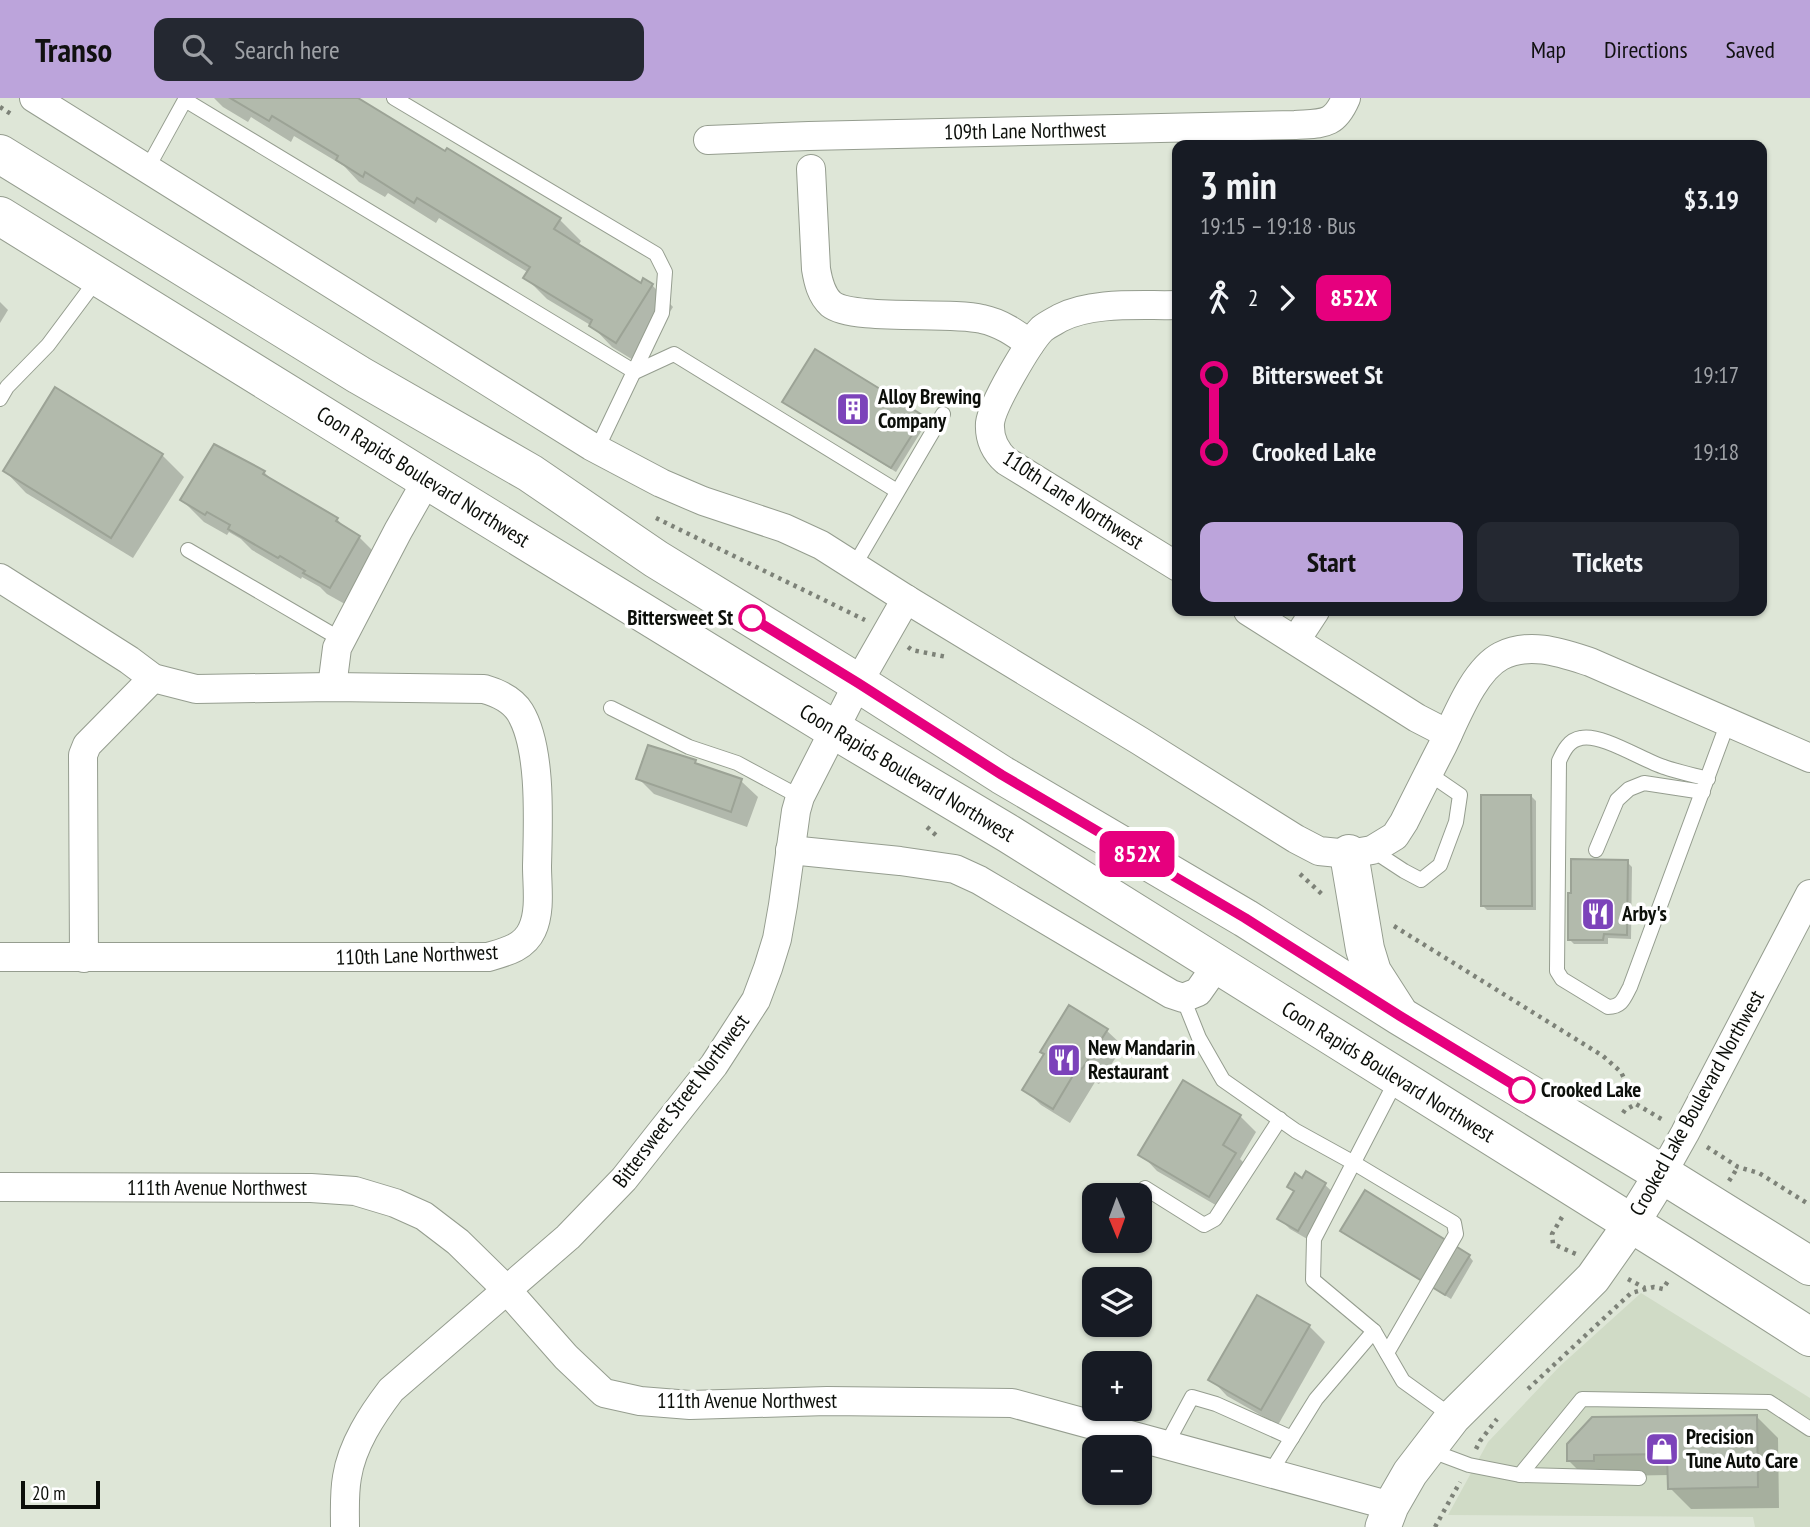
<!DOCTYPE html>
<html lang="en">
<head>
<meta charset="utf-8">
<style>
  body { margin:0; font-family:"PT Sans Narrow",sans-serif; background:#242831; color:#f1f3f6; height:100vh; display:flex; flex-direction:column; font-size:26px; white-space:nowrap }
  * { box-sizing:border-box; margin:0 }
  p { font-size:23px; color:#9ea1a6 }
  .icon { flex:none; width:38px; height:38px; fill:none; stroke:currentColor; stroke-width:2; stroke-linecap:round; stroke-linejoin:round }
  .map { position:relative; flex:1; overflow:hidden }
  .sheet { position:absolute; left:1172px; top:42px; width:595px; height:476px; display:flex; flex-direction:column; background:#171b24; border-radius:14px; box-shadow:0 2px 5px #0004 }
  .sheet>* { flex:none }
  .badge { padding:0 14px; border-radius:10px; font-size:24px; line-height:46px }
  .needle { width:46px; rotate:179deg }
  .tools { position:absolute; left:1082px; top:1085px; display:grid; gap:14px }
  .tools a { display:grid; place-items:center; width:70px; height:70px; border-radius:14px; background:#171b24; box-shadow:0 2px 5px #0004; font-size:35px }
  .scale { position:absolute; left:21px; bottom:18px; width:79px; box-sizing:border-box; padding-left:7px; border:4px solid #0c0f0a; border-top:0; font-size:19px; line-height:24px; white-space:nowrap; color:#0c0f0a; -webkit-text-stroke:5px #fff; paint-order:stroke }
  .map>.badge { position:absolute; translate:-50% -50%; box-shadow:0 0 0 4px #fff }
  .legs { display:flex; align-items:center; gap:10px; height:77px; padding:0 28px; font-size:23px }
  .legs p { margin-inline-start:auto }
  .headline { display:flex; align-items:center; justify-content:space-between; height:119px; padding:0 28px }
  h1 { font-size:38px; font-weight:600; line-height:52px }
  .cta { display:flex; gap:14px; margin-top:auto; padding:14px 28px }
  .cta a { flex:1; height:80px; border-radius:14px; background:#bca4db; color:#111; font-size:28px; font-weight:600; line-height:80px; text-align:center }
  .cta a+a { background:#242831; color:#f1f3f6 }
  ul { padding:0 28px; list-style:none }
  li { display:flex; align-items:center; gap:24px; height:77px; font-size:26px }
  li i { display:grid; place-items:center; width:10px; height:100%; margin:0 9px; background:currentColor }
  li i::after { content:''; width:18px; height:18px; margin:-9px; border:5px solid; border-radius:50%; background:#171b24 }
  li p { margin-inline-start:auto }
  li:first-child i { background:linear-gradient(#0000 50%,currentColor 0) }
  li:last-child i { background:linear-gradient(currentColor 50%,#0000 0) }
  header { display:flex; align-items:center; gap:42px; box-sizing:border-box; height:98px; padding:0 35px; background:#bca4db; color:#111 }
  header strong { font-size:33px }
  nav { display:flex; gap:38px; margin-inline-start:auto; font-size:24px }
  .search { width:490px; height:63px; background:#242831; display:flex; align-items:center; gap:18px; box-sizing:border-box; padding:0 24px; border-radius:14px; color:#9ea1a6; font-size:26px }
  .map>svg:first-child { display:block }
  .built { fill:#d0dbc6 }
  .shadow { fill:#0003 }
  .building { fill:#b2baac; stroke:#9ca396; stroke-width:2 }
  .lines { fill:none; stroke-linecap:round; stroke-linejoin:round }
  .service-casing { stroke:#959d8f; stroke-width:16 }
  .minor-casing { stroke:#959d8f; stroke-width:30 }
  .tertiary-casing { stroke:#959d8f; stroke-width:37 }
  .secondary-casing { stroke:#959d8f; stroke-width:40 }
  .path { stroke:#7d8278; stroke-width:4.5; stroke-dasharray:3.5 5; stroke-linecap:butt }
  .service { stroke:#fff; stroke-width:14 }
  .minor { stroke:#fff; stroke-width:28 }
  .tertiary { stroke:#fff; stroke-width:35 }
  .secondary { stroke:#fff; stroke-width:38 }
  .line-1-casing { stroke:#fff; stroke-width:16 }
  .line-1 { stroke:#e6007e; stroke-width:10 }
  .stop-1-dot { fill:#fff; stroke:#e6007e; stroke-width:3.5 }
  .labels { text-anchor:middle; stroke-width:7; stroke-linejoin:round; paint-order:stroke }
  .street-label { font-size:21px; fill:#0c0f0a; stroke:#fff }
  .poi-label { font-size:21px; font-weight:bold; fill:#0c0f0a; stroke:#fff; text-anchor:start }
  .stop-label { font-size:21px; font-weight:bold; fill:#0c0f0a; stroke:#fff; text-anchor:end }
</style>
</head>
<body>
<header>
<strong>Transo</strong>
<div class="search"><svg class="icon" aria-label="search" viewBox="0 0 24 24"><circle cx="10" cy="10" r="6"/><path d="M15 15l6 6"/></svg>Search here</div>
<nav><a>Map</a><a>Directions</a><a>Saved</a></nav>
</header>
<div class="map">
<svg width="1810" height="1429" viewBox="0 0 1810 1429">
  <rect width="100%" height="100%" fill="#dee6d7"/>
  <path class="built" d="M1641,1195L1810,1300V1429H1755L1753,1419L1448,1417L1488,1344L1560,1268Z"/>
  <g class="shadow">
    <path d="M214,0H355L559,121L581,143L578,148L641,187H652L673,209L638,265L612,249L592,228L547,201L526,180L529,175L439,120L436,125L388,95L385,99L359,84L344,68L294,38L291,44L251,19L248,24L223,9Z"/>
    <path d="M0,204L8,212L0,225Z"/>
    <path d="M789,308L922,319L927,324L896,374Z"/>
    <path d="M162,357L184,379L133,460L26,395L5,373Z"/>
    <path d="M264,374L275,385L337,421L347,432L359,439L381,461L352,510L327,496L320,489L302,479L301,481L252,452L241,441L229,434L227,437L204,424L182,402Z"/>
    <path d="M695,664L699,668L741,683L758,699L747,729L654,696L638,680Z"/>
    <path d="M1531,698L1536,703V812H1487L1482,807Z"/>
    <path d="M1627,764L1632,769L1631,841L1608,840V846H1574L1569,841Z"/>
    <path d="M1106,932L1123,948L1099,986L1095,984L1070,1025L1041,1007L1024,991Z"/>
    <path d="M1240,1018L1256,1034L1240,1061L1251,1072L1226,1113L1157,1073L1141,1056Z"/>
    <path d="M1307,1075L1325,1087L1336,1097L1309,1142L1290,1131L1279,1120L1295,1095L1289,1089L1303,1082Z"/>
    <path d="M1342,1133L1469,1158L1473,1163L1451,1201L1347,1137Z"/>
    <path d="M1309,1228L1325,1244L1278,1327L1227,1298L1211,1281Z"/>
    <path d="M1756,1318L1778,1340L1779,1410L1691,1411L1670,1390L1669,1377L1614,1378L1590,1384L1569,1363Z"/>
  </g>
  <g class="building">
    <path d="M230,0H358L445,53L447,50L561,120L554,131L641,185L643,180L653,186L616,245L589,228L592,222L523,180L530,169L417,100L414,105L365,74L363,79L336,62L338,58L272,18L269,23Z"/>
    <path d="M815,251L924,318L891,370L782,304Z"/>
    <path d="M55,289L163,356L111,440L3,373Z"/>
    <path d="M214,346L265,373L263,376L338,420L336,423L360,438L330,490L303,475L305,473L280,458L278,460L228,431L230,427L207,414L205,417L180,402Z"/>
    <path d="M648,647L696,662L695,665L742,681L731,714L636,681Z"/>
    <path d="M1481,697H1531L1532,808H1481Z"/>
    <path d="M1571,761L1628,762L1627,837L1604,836L1603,842H1568V795H1571Z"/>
    <path d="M1069,907L1108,931L1082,971L1078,969L1053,1011L1022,992L1044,956L1040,954Z"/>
    <path d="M1183,982L1241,1017L1223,1047L1236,1055L1209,1099L1138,1057Z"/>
    <path d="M1306,1073L1326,1085L1298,1133L1277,1121L1294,1093L1287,1089L1295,1075L1302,1080Z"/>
    <path d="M1365,1092L1470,1157L1445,1197L1340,1133Z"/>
    <path d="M1257,1197L1310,1227L1261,1312L1208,1282Z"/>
    <path d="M1757,1317L1758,1389L1668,1391L1667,1356L1594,1357V1363H1567V1346L1592,1319Z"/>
  </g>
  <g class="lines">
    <g class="service-casing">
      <g id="service">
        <path d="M394,0L656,156L665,174L662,215L597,351"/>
        <path d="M147,71L185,2L635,274L674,256L897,393"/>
        <path d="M0,301L7,289L48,247L98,180"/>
        <path d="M188,452L342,542"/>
        <path d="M854,468L943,316"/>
        <path d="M611,610L689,649L737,665L800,699"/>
        <path d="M1708,681C1693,677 1678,674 1664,669C1644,663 1601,635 1581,640C1569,642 1564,652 1559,663L1557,873L1562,881L1608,909C1622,909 1624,900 1630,889L1728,624"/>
        <path d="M1372,752L1404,773L1421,782L1440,767L1456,724L1460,697L1428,675"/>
        <path d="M1596,752L1617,702L1629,691L1644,685L1703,694"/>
        <path d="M1183,900L1199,940L1223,982L1296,1033L1354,1065L1454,1125L1456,1136L1387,1255"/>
        <path d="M1397,981L1314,1141L1313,1182L1374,1233L1403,1283L1453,1319"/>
        <path d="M1145,1090L1204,1127L1215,1121L1280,1021"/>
        <path d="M1166,1347L1192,1299L1216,1306L1292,1340"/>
        <path d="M1429,1352L1469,1367L1520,1377L1582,1301L1769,1304L1810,1331"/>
        <path d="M1270,1375L1316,1301L1374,1233"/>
        <path d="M1520,1377L1639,1380"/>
      </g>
    </g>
    <g class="minor-casing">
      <g id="minor">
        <path d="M34,0L591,348L661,385L703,403L784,430L821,447L906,501L1140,643L1296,741L1319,753L1349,756L1372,752L1395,738L1404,724C1417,698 1430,672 1443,647C1456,620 1474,572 1501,558C1530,543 1562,555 1590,564L1810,660"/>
        <path d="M708,42L809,38L1295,27C1323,25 1334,28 1346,0"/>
        <path d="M811,71L816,171C818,183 821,197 831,206C852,223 950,213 982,221C1001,225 1015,235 1030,246"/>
        <path d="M1178,207C1142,208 1093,203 1060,220C1055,223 1047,227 1042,231C1029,244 992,307 990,325C989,341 995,353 1006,363L1178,469"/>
        <path d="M0,480L129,562L153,580L196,591L332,589L484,591C498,595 512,601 520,614C542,650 538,725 537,768C537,788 541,813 532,832C524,850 505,854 488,859H0"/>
        <path d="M1248,513L1417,620L1448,636"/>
        <path d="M1296,542L1315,513"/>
        <path d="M332,589L337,550L398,433L427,382"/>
        <path d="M790,752L900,763L955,771L979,782L1171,896L1183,900L1198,894L1217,867"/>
        <path d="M84,860L83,657L87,647L153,580"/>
        <path d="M1662,1076L1685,1035L1810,796"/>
        <path d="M0,1089L311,1090L355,1093L395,1105L424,1118L458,1144L506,1191L566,1259L604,1295L640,1303L690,1307L827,1303L1012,1305L1391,1408"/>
        <path d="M345,1429C345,1413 344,1396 347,1379C352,1347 372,1317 391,1292L568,1139L624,1081L714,967L756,902L768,870L777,841L783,807L796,713L800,699L858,585L906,501"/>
      </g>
    </g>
    <g class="tertiary-casing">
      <path id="tertiary" d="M1383,1429L1391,1408L1410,1375L1453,1319L1593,1180L1631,1126L1662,1076"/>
    </g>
    <g class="secondary-casing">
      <g id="secondary">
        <path d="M0,56L359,277L530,375L656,461L858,585L1002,677L1245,820L1400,918L1662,1076L1810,1168"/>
        <path d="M0,118L427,382L833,631L1009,736L1682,1157L1810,1239"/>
        <path d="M1349,756L1365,851L1372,874L1397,913"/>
      </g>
    </g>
    <g class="path">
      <path d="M0,9L11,16"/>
      <path d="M656,420L865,522"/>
      <path d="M908,549L912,552L947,559"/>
      <path d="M927,729L939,740"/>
      <path d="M1300,776L1324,798"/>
      <path d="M1394,828L1603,958L1621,974L1636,1006L1663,1022"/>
      <path d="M1623,1015L1625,1012L1636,1006"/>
      <path d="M1707,1049L1738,1069L1759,1075L1810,1107"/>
      <path d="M1729,1083L1738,1069"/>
      <path d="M1562,1119L1552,1136L1553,1146L1576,1156"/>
      <path d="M1628,1181L1645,1190"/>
      <path d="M1528,1291L1631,1195L1654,1189L1663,1191L1668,1183"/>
      <path d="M1476,1351L1480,1343L1497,1321"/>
      <path d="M1435,1429L1460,1384"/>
    </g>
    <use href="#service" class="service"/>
    <use href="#minor" class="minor"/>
    <use href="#tertiary" class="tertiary"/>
    <use href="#secondary" class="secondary"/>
  </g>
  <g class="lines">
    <g class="line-1-casing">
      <path id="line-1" d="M752,520L858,585L1002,677L1245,820L1400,918L1522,992"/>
    </g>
    <use href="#line-1" class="line-1"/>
  </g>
  <defs>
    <g id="building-square" transform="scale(1.75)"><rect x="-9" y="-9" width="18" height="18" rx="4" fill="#7c43ba" stroke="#fff"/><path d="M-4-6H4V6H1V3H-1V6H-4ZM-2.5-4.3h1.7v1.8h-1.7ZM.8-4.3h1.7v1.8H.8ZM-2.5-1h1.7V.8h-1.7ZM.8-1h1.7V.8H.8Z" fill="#fff"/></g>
    <g id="restaurant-square" transform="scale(1.75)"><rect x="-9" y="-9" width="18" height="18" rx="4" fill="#7c43ba" stroke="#fff"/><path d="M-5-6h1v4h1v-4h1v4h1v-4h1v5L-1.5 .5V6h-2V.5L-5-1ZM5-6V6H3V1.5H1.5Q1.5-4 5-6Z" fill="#fff"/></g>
    <g id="shop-square" transform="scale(1.75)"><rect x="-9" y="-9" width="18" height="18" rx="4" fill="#7c43ba" stroke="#fff"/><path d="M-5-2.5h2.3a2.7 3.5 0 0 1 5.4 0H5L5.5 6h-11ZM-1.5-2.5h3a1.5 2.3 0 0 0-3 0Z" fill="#fff"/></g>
  </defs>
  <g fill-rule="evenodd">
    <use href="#building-square" x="853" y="311"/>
    <use href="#restaurant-square" x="1598" y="816"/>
    <use href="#restaurant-square" x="1064" y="962"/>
    <use href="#shop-square" x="1662" y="1351"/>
  </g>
  <g class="stop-1-dot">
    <circle cx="752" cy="520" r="12"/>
    <circle cx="1522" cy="992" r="12"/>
  </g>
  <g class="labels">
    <g class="street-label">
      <text transform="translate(1025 33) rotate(-1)" y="7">109th Lane Northwest</text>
      <text transform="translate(423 379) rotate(32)" y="7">Coon Rapids Boulevard Northwest</text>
      <text transform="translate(1073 402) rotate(33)" y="7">110th Lane Northwest</text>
      <text transform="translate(907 675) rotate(31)" y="7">Coon Rapids Boulevard Northwest</text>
      <text transform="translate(417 857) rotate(-2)" y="7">110th Lane Northwest</text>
      <text transform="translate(1388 974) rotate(32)" y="7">Coon Rapids Boulevard Northwest</text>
      <text transform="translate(681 1003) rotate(-53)" y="7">Bittersweet Street Northwest</text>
      <text transform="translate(1697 1005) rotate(-61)" y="7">Crooked Lake Boulevard Northwest</text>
      <text x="217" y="1097">111th Avenue Northwest</text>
      <text x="747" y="1310">111th Avenue Northwest</text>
    </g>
    <g class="poi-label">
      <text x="878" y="306">Alloy Brewing<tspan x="878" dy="24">Company</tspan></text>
      <text x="1622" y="823">Arby's</text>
      <text x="1088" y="957">New Mandarin<tspan x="1088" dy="24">Restaurant</tspan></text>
      <text x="1686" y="1346">Precision<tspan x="1686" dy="24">Tune Auto Care</tspan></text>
    </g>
    <g class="stop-label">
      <text x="733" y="527">Bittersweet St</text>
      <text x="1541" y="999" text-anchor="start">Crooked Lake</text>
    </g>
  </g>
</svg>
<div class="tools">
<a><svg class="needle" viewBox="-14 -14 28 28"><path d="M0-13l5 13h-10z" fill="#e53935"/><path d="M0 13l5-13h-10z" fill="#9ea1a6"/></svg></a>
<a><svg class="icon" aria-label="layers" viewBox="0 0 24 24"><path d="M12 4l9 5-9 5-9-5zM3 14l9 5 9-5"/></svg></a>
<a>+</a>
<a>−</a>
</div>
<div class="scale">20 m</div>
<b class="badge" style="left:1137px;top:756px;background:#e6007e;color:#fff">852X</b>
<section class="sheet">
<div class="headline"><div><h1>3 min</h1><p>19:15 – 19:18 · Bus</p></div><b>$3.19</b></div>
<div class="legs"><svg class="icon" aria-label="walk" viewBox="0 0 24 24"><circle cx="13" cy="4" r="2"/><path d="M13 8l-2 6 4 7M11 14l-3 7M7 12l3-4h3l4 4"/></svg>2<svg class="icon" aria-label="forward" viewBox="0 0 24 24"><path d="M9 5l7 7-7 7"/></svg><b class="badge" style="background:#e6007e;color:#fff">852X</b></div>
<ul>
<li><i style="color:#e6007e"></i><b>Bittersweet St</b><p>19:17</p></li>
<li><i style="color:#e6007e"></i><b>Crooked Lake</b><p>19:18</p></li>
</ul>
<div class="cta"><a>Start</a><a>Tickets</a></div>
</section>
</div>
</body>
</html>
